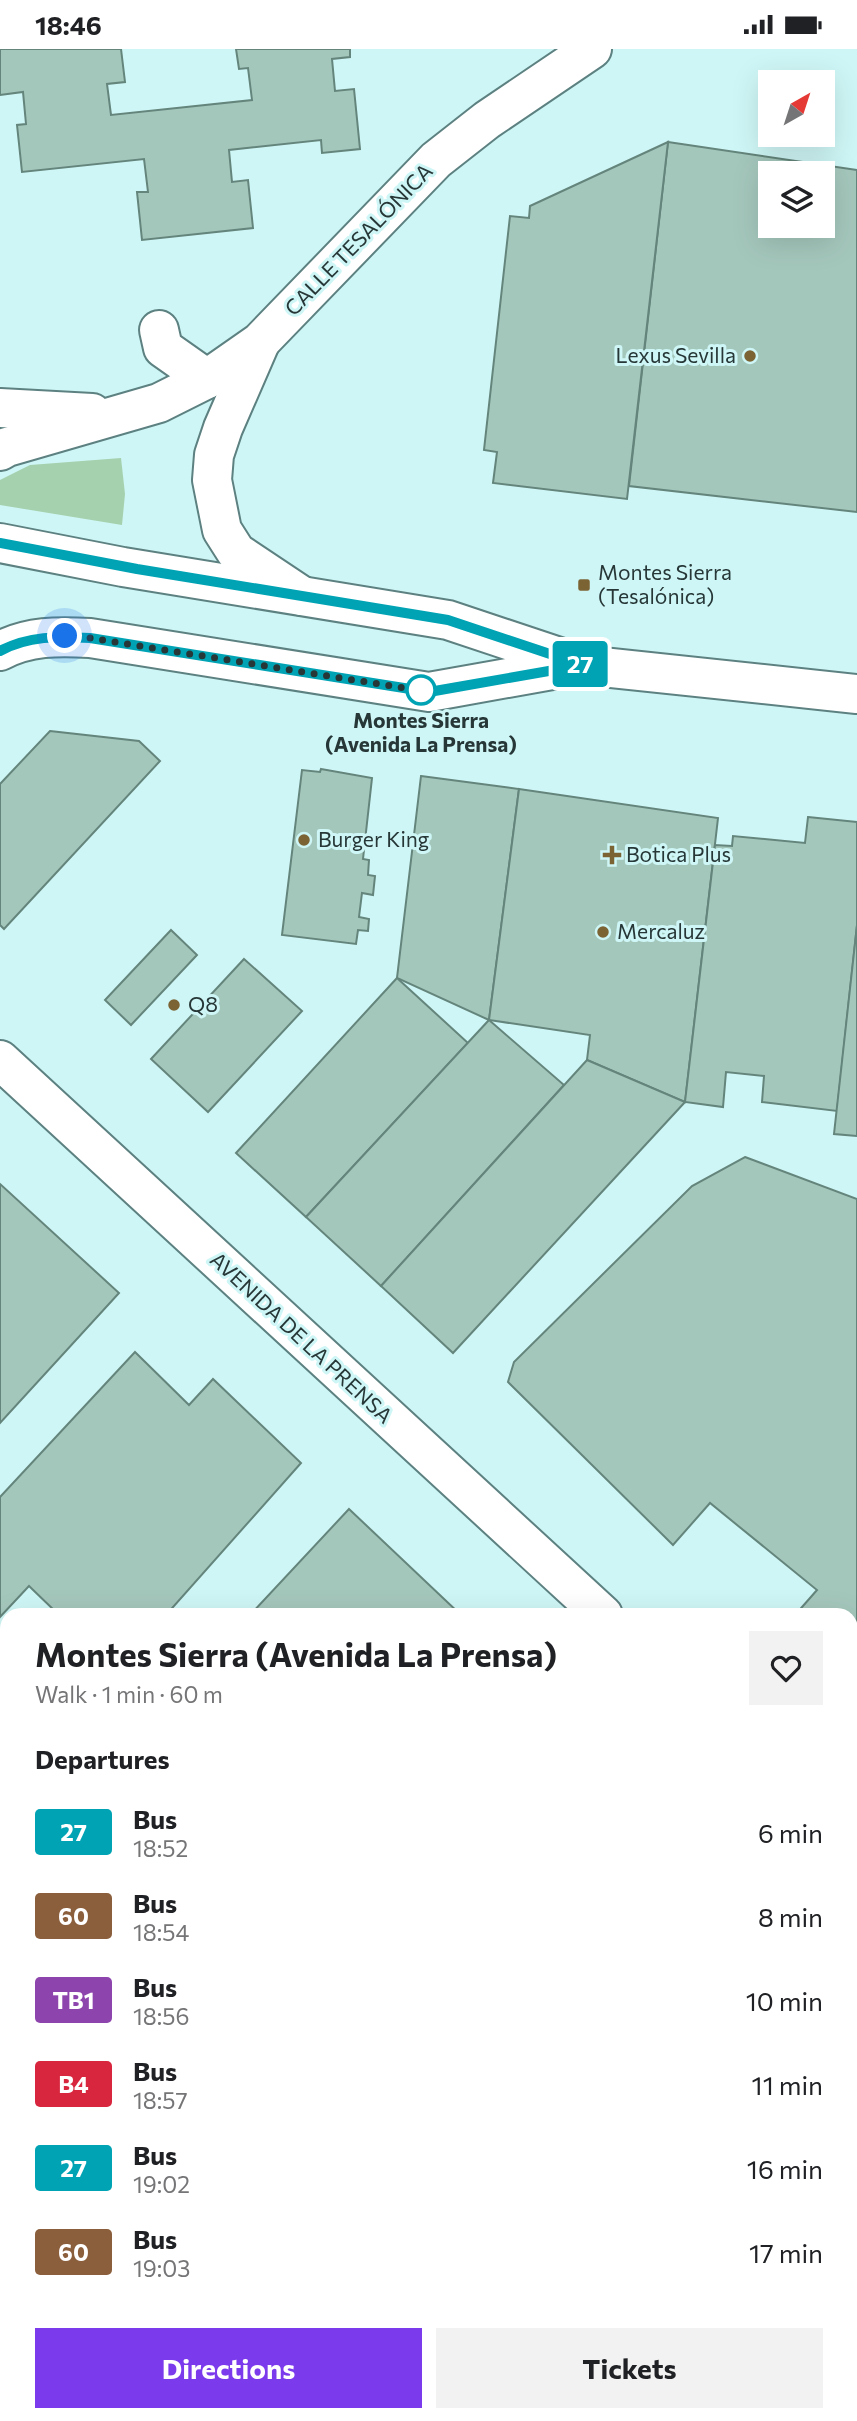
<!DOCTYPE html>
<html lang="en">
<head>
<meta charset="utf-8">
<style>
  body { margin:0; font-family:Commissioner,sans-serif; background:#f2f2f2; color:#202124; height:100vh; display:flex; flex-direction:column; font-size:26px; white-space:nowrap }
  * { box-sizing:border-box; margin:0 }
  p { font-size:23px; color:#757577 }
  .icon { flex:none; width:38px; height:38px; fill:none; stroke:currentColor; stroke-width:2; stroke-linecap:round; stroke-linejoin:round }
  .map { position:relative; flex:1; overflow:hidden }
  .sheet { position:absolute; left:0px; top:1559px; width:858px; height:814px; display:flex; flex-direction:column; background:#fff; border-radius:21px 21px 0 0; box-shadow:0 7px 28px #0002 }
  .sheet>* { flex:none }
  .badge { padding:0 14px; border-radius:5px; font-size:24px; line-height:46px }
  .needle { width:46px; rotate:39deg }
  .controls { position:absolute; left:758px; top:21px; display:grid; gap:14px }
  .controls a { display:grid; place-items:center; width:77px; height:77px; border-radius:0px; background:#fff; box-shadow:0 7px 28px #0002; font-size:35px }
  .you { position:absolute; width:35px; height:35px; margin:-18px; border:5px solid #fff; border-radius:50%; background:#1a73e8; box-shadow:0 0 0 10px #1a73e833 }
  .map>.badge { position:absolute; translate:-50% -50%; box-shadow:0 0 0 4px #fff }
  h2 { padding:0 35px; font-size:26px; line-height:63px }
  .round { display:grid; place-items:center; flex:none; width:74px; height:74px; border-radius:0px; background:#f2f2f2 }
  .head { display:flex; align-items:center; justify-content:space-between; height:119px; padding:0 35px }
  h1 { font-size:33px; font-weight:700; line-height:52px }
  .primary-button { display:flex; gap:14px; margin-top:auto; padding:14px 35px }
  .primary-button a { flex:1; height:80px; border-radius:0px; background:#7c3aed; color:#fff; font-size:28px; font-weight:700; line-height:80px; text-align:center }
  .primary-button a+a { background:#f2f2f2; color:#202124 }
  ul { padding:0; list-style:none }
  li { display:flex; align-items:center; gap:21px; height:84px; padding:0 35px }
  li div { flex:1 }
  li b { display:block; font-size:26px }
  li em { font-style:normal }
  li .badge { min-width:77px; font-weight:700; text-align:center }
  .status { display:flex; justify-content:space-between; align-items:center; height:49px; padding:0 35px; background:#fff; direction:ltr }
  .status svg { height:19px; fill:currentColor }
  .map>svg:first-child { display:block }
  .green { fill:#a5d1ae }
  .building { fill:#a4c7bc; stroke:#64857b; stroke-width:2; fill-rule:evenodd }
  .lines { fill:none; stroke-linecap:round; stroke-linejoin:round }
  .minor-casing { stroke:#5d8181; stroke-width:42 }
  .major-casing { stroke:#5d8181; stroke-width:42 }
  .minor { stroke:#fff; stroke-width:38 }
  .major { stroke:#fff; stroke-width:38 }
  .line-casing { stroke:#fff; stroke-width:16 }
  .line { stroke:#00a3b4; stroke-width:10 }
  .walk { stroke:#273737; stroke-width:7; stroke-dasharray:0 12.6 }
  .poi-dot { fill:#7b6334; stroke:#cff6f6; stroke-width:2.5 }
  .stop-dot { fill:#fff; stroke:#00a3b4; stroke-width:3.5 }
  .labels { text-anchor:middle; stroke-width:6; stroke-linejoin:round; paint-order:stroke }
  .street-label { font-size:21px; fill:#273737; stroke:#cff6f6 }
  .poi-label { font-size:21px; fill:#273737; stroke:#cff6f6; text-anchor:start }
  .stop-label { font-size:21px; font-weight:bold; fill:#273737; stroke:#cff6f6 }
</style>
</head>
<body>
<div class="status"><b>18:46</b><svg viewBox="0 0 49 12"><path d="M0 12V9h3v3zM5 12V6h3v6zM10 12V3h3v9zM15 12V0h3v12zM26 1h20v11H26zM47 4h2v5h-2z"/></svg></div>
<div class="map">
<svg width="857" height="2372" viewBox="0 0 857 2372">
  <rect width="100%" height="100%" fill="#cff6f6"/>
  <path class="green" d="M121,409L125,445L122,476L0,456V431L30,416Z"/>
  <g class="building">
    <path d="M0,0H121L125,33L107,35L111,66L252,51L248,19L239,20L236,0H350V8L332,10L335,42L354,40L360,100L322,104L321,91L229,101L232,133L248,131L253,179L142,191L137,143H148L144,110L22,123L17,76L26,75L23,43L0,46Z"/>
    <path d="M668,93L857,121V463L629,437ZM770,124H822V177H770Z"/>
    <path d="M668,93L627,450L493,434L497,403L484,401L510,167L529,169L530,157Z"/>
    <path d="M50,682L139,692L160,712L4,880L0,876V735Z"/>
    <path d="M321,720L372,729L363,810L369,811L368,826L375,827L373,846L362,844L359,868L369,870L368,882L358,881L356,895L282,886L302,721L320,723Z"/>
    <path d="M421,727L519,740L489,971L397,929Z"/>
    <path d="M519,740L718,769L685,1053L587,1011L590,986L489,971Z"/>
    <path d="M808,768L857,773V876L837,1062L762,1053L764,1027L726,1023L723,1058L685,1053L715,796L732,797L733,787L805,794Z"/>
    <path d="M857,876V1087L834,1085Z"/>
    <path d="M171,881L197,906L131,976L105,951Z"/>
    <path d="M244,910L302,962L208,1063L151,1010Z"/>
    <path d="M397,929L468,994L306,1168L236,1104Z"/>
    <path d="M489,971L564,1036L381,1237L306,1168Z"/>
    <path d="M587,1011L685,1053L453,1304L381,1237Z"/>
    <path d="M745,1108L857,1150V1666L850,1660V1566H795L817,1541L710,1454L673,1496L508,1333L514,1313L692,1137Z"/>
    <path d="M0,1135L119,1244L0,1374Z"/>
    <path d="M135,1303L189,1356L213,1330L301,1414L166,1566H59L29,1537L0,1568V1448Z"/>
    <path d="M349,1460L461,1566H250Z"/>
    <path d="M0,1690L7,1697V2026L0,2019Z"/>
    <path d="M857,1960V2280L850,2287V1967Z"/>
    <path d="M857,2328V2372H816L822,2366H850V2335Z"/>
    <path d="M375,2366H731L738,2372H381Z"/>
  </g>
  <g class="lines">
    <g class="minor-casing">
      <g id="minor">
        <path d="M159,281L163,299L207,330"/>
        <path d="M260,294L223,379L214,406L212,431L222,481L236,503L302,547"/>
        <path d="M0,359L92,364"/>
        <path d="M0,402L7,398L159,354L207,330L260,293L436,111L487,71L592,0"/>
        <path d="M0,1011L603,1566"/>
        <path d="M850,1795L857,1801"/>
        <path d="M0,2154L7,2161"/>
        <path d="M229,2366L236,2372"/>
      </g>
    </g>
    <g class="major-casing">
      <g id="major">
        <path d="M0,494L123,518L448,571L583,616L857,645"/>
        <path d="M0,602C28,587 58,587 90,589L429,643L580,616"/>
      </g>
    </g>
    <use href="#minor" class="minor"/>
    <use href="#major" class="major"/>
  </g>
  <g class="lines">
    <g class="line-casing">
      <path id="line" d="M0,494L137,520L448,571L583,616L429,643L90,589C58,587 28,587 0,602"/>
    </g>
    <use href="#line" class="line"/>
    <path class="walk" d="M65,587L90,589L429,643L421,641"/>
  </g>
  <g class="poi-dot">
    <circle cx="750" cy="307" r="7"/>
    <rect x="577" y="529" width="14" height="14" rx="3.5"/>
    <circle cx="304" cy="791" r="7"/>
    <path d="M608.5 795.5h7v7h7v7h-7v7h-7v-7h-7v-7h7z"/>
    <circle cx="603" cy="883" r="7"/>
    <circle cx="174" cy="956" r="7"/>
  </g>
  <circle class="stop-dot" cx="421" cy="641" r="14"/>
  <g class="labels">
    <g class="street-label">
      <text transform="translate(359 191) rotate(-46)" y="7">CALLE TESALÓNICA</text>
      <text transform="translate(301 1289) rotate(43)" y="7">AVENIDA DE LA PRENSA</text>
    </g>
    <g class="poi-label">
      <text x="736" y="314" text-anchor="end">Lexus Sevilla</text>
      <text x="598" y="531">Montes Sierra<tspan x="598" dy="24">(Tesalónica)</tspan></text>
      <text x="318" y="798">Burger King</text>
      <text x="626" y="813">Botica Plus</text>
      <text x="617" y="890">Mercaluz</text>
      <text x="188" y="963">Q8</text>
    </g>
    <g class="stop-label">
      <text x="421" y="679">Montes Sierra<tspan x="421" dy="24">(Avenida La Prensa)</tspan></text>
    </g>
  </g>
</svg>
<div class="controls">
<a><svg class="needle" viewBox="-14 -14 28 28"><path d="M0-13l5 13h-10z" fill="#e53935"/><path d="M0 13l5-13h-10z" fill="#757577"/></svg></a>
<a><svg class="icon" aria-label="layers" viewBox="0 0 24 24"><path d="M12 4l9 5-9 5-9-5zM3 14l9 5 9-5"/></svg></a>
</div>
<div class="you" style="left:65px;top:587px"></div>
<b class="badge" style="left:580px;top:615px;background:#00a3b4;color:#fff">27</b>
<section class="sheet">
<div class="head"><div><h1>Montes Sierra (Avenida La Prensa)</h1><p>Walk · 1 min · 60 m</p></div><a class="round"><svg class="icon" aria-label="heart" viewBox="0 0 24 24"><path d="M12 20l-8-8c-3-5 5-10 8-4 3-6 11-1 8 4z"/></svg></a></div>
<h2>Departures</h2>
<ul>
<li><span class="badge" style="background:#00a3b4;color:#fff">27</span><div><b>Bus</b><p>18:52</p></div><em>6 min</em></li>
<li><span class="badge" style="background:#8b5e3c;color:#fff">60</span><div><b>Bus</b><p>18:54</p></div><em>8 min</em></li>
<li><span class="badge" style="background:#8e44ad;color:#fff">TB1</span><div><b>Bus</b><p>18:56</p></div><em>10 min</em></li>
<li><span class="badge" style="background:#d7263d;color:#fff">B4</span><div><b>Bus</b><p>18:57</p></div><em>11 min</em></li>
<li><span class="badge" style="background:#00a3b4;color:#fff">27</span><div><b>Bus</b><p>19:02</p></div><em>16 min</em></li>
<li><span class="badge" style="background:#8b5e3c;color:#fff">60</span><div><b>Bus</b><p>19:03</p></div><em>17 min</em></li>
</ul>
<div class="primary-button"><a>Directions</a><a>Tickets</a></div>
</section>
</div>
</body>
</html>
